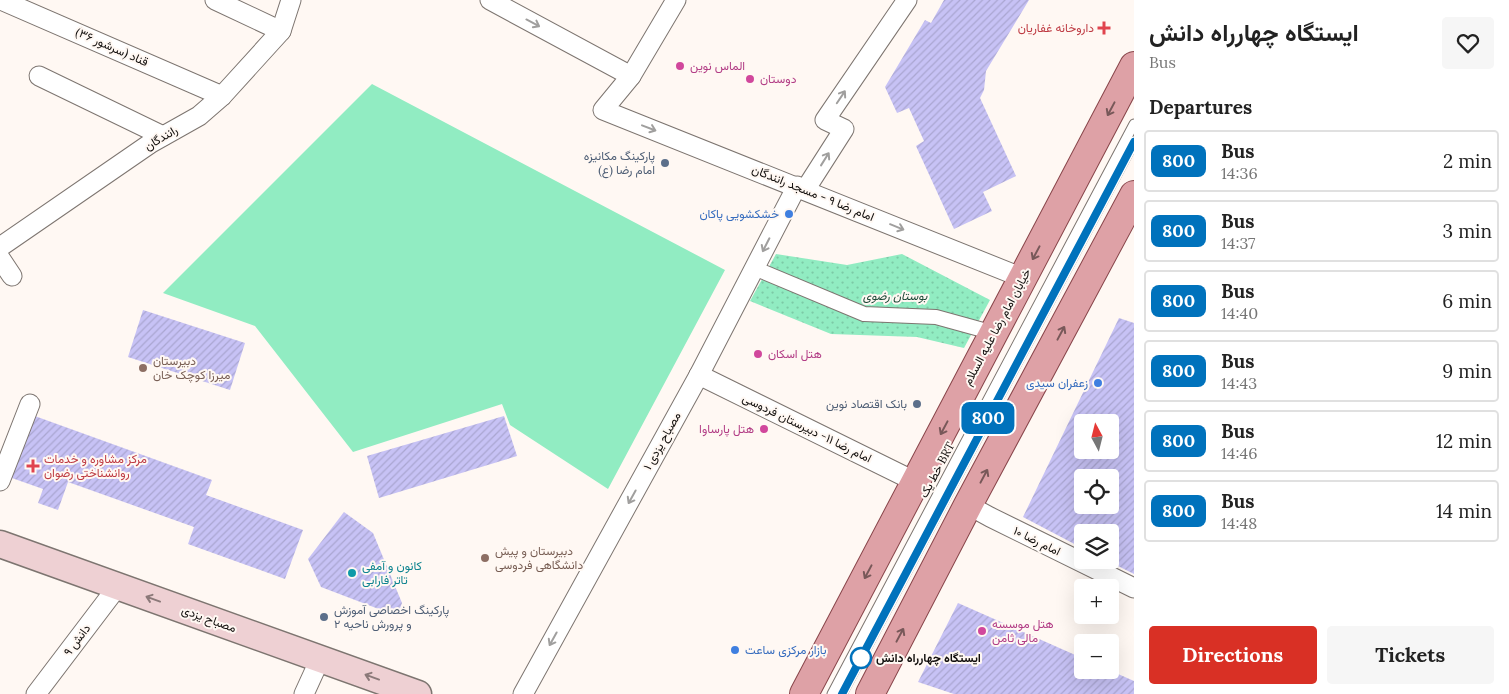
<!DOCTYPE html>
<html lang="en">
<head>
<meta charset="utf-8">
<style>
  body { margin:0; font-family:Lora,Vazirmatn,serif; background:#f6f6f6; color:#222; height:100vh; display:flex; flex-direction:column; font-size:19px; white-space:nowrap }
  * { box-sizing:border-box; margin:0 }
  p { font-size:16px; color:#767676 }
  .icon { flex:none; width:28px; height:28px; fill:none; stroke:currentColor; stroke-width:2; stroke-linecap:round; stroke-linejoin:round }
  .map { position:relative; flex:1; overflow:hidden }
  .sheet { display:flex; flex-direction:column; background:#fff; width:375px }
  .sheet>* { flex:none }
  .badge { padding:0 10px; border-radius:8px; font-size:18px; line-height:32px }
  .needle { width:32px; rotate:353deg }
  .buttons { position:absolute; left:1074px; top:414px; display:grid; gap:10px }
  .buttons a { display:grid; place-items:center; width:45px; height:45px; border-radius:5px; background:#fff; box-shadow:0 5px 20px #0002; font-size:25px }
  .map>.badge { position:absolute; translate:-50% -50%; box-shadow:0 0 0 2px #fff }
  h2 { padding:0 15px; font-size:19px; line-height:45px }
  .round { display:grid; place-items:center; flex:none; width:52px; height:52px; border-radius:5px; background:#f6f6f6 }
  .overview { display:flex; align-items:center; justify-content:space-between; height:85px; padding:0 15px }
  h1 { font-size:24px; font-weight:700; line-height:38px }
  .cta { display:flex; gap:10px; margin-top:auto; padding:10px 15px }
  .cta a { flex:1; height:58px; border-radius:5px; background:#d93025; color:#fff; font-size:20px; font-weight:700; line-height:58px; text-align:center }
  .cta a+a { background:#f6f6f6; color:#222 }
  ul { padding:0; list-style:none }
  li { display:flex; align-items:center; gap:15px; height:62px; margin:0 10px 8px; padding:0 5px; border:2px solid #e0e0e0; border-radius:5px }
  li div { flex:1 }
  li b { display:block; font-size:19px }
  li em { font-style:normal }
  li .badge { min-width:55px; font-weight:700; text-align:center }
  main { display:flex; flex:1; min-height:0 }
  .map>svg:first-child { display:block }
  .grass { fill:url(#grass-dots) }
  .pitch { fill:#91ecc2 }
  .building { fill:url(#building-hatch); fill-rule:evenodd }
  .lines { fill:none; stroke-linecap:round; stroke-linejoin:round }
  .service-casing { stroke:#7d7570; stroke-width:11 }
  .pedestrian-casing { stroke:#7d7570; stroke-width:16 }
  .minor-casing { stroke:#7d7570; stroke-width:21 }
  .secondary-casing { stroke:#7d7570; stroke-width:29 }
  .primary-casing { stroke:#88454a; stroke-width:30 }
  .service { stroke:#fff; stroke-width:9 }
  .pedestrian { stroke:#fff; stroke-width:14 }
  .minor { stroke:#fff; stroke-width:19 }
  .secondary { stroke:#eed0d3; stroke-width:26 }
  .primary { stroke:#dea1a6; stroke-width:28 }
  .oneway { stroke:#a09f9e }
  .oneway2 { stroke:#785859 }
  .oneway3 { stroke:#8b7979 }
  .line-casing { stroke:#fff; stroke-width:11 }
  .line { stroke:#0072bc; stroke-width:8 }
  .health-dot { fill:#e0444e; stroke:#fff8f3; stroke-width:2 }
  .hotel-dot { fill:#d1479c; stroke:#fff8f3; stroke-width:2 }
  .service-dot { fill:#5c6f8a; stroke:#fff8f3; stroke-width:2 }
  .shop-dot { fill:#3f7fe0; stroke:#fff8f3; stroke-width:2 }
  .education-dot { fill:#8d6e63; stroke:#fff8f3; stroke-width:2 }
  .culture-dot { fill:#0f9aa8; stroke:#fff8f3; stroke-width:2 }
  .stop-dot { fill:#fff; stroke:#0072bc; stroke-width:2.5 }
  .labels { text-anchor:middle; stroke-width:4; stroke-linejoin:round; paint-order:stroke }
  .health-label { font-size:12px; fill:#be3a42; stroke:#fff8f3; text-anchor:end }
  .street-label { font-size:12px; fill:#110e0c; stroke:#fff8f3 }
  .hotel-label { font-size:12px; fill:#b23c85; stroke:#fff8f3; text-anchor:start }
  .service-label { font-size:12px; fill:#4e5e75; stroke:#fff8f3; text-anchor:end }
  .shop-label { font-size:12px; fill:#366cbe; stroke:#fff8f3; text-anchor:end }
  .park-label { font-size:12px; font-style:italic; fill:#1b4735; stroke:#fff8f3 }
  .education-label { font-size:12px; fill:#785e54; stroke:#fff8f3; text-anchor:start }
  .culture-label { font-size:12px; fill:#0d838f; stroke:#fff8f3; text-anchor:start }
  .stop-label { font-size:12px; font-weight:bold; fill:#110e0c; stroke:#fff8f3; text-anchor:start }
</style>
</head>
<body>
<main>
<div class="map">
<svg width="1134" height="694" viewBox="0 0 1134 694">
  <defs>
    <pattern id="grass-dots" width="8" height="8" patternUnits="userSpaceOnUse" patternTransform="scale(1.25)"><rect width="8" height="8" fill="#91ecc2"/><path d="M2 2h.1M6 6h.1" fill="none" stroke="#7cc9a6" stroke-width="1.8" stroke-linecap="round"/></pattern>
    <pattern id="building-hatch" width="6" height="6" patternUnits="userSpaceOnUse" patternTransform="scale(1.25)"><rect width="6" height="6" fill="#c7c2f5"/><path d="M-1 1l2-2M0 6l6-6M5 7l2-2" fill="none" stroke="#aaa6d1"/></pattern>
  </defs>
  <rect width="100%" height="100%" fill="#fff8f3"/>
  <path class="grass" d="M776,254L847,265L902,254L990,300L964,348L917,337L831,334L750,301Z"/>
  <path class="pitch" d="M372,84L725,270L608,489L510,425L502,404L353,452L255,326L163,293Z"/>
  <g class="building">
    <path d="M944,0H1029L986,71L984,90L980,98L1016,176L983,192L992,211L954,229L916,146L924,141L909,108L897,113L885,87L925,20L931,23Z"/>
    <path d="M143,310L245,343L230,390L128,357Z"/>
    <path d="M1119,318L1134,323V574L1106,560H1110V532H1082V548L1023,517ZM1082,422H1110V450H1082ZM1082,478H1110V505H1082Z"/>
    <path d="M32,415L212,480L206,495L303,530L285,579L188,544L194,527L68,482L58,510L38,503L43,489L9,477Z"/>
    <path d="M504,416L517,456L379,498L367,456Z"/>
    <path d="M344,512L373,533L402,603L397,616L321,587L308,559Z"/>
    <path d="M958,603L1082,658V670H1109L1134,681V694H954L918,682Z"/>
  </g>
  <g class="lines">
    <g class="service-casing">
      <g id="service">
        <path d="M832,694L1134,124"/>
        <path d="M842,694L1134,142"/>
      </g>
    </g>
    <g class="pedestrian-casing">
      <path id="pedestrian" d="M754,268L864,314L936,317L994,333"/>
    </g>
    <g class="minor-casing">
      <g id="minor">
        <path d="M1,0L222,96"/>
        <path d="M215,0L281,31"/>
        <path d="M490,0L631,76"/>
        <path d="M676,0L631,76L603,110L1023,278"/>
        <path d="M39,76L163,136"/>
        <path d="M805,190L844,129L825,120L907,0"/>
        <path d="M0,247L151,143L199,116L222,96L281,31L291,0"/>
        <path d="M0,258L12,276"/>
        <path d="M699,375L916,482"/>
        <path d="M0,481L30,404"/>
        <path d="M968,505L990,517L1134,588"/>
        <path d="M36,694L118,586"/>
        <path d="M304,694L320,659"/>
        <path d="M523,694L699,375L797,186"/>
      </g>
    </g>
    <g class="secondary-casing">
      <path id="secondary" d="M0,544L418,694"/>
    </g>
    <g class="primary-casing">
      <g id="primary">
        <path d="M804,694L1134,66"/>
        <path d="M870,694L968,505L1134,195"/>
      </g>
    </g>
    <use href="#service" class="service"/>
    <use href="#pedestrian" class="pedestrian"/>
    <use href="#minor" class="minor"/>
    <use href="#secondary" class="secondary"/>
    <use href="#primary" class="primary"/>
  </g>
  <defs><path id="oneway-shaft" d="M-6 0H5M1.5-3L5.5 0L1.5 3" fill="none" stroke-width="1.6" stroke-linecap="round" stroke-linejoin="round" transform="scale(1.25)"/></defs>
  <g class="oneway">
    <use href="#oneway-shaft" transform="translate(533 23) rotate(28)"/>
    <use href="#oneway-shaft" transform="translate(841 97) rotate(-56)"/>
    <use href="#oneway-shaft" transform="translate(649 128) rotate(21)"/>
    <use href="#oneway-shaft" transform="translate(825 159) rotate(-58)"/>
    <use href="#oneway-shaft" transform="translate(897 227) rotate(22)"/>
    <use href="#oneway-shaft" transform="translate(766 245) rotate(117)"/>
    <use href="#oneway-shaft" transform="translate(632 497) rotate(119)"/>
    <use href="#oneway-shaft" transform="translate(553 639) rotate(119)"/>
  </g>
  <g class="oneway2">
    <use href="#oneway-shaft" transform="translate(1111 109) rotate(118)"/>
    <use href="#oneway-shaft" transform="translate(1036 253) rotate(118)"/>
    <use href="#oneway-shaft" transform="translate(1061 333) rotate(-62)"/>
    <use href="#oneway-shaft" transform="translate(944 428) rotate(118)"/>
    <use href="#oneway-shaft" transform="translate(984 476) rotate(-62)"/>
    <use href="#oneway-shaft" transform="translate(868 572) rotate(118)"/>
    <use href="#oneway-shaft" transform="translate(900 635) rotate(-62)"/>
  </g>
  <g class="oneway3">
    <use href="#oneway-shaft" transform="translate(153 599) rotate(-160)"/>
    <use href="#oneway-shaft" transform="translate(372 677) rotate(-160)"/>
  </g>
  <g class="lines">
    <g class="line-casing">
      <path id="line" d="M842,694L1134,142"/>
    </g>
    <use href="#line" class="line"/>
  </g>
  <g class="health-dot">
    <path d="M1101.5 20.5h5v5h5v5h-5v5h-5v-5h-5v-5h5z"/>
    <path d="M30.5 458.5h5v5h5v5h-5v5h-5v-5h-5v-5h5z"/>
  </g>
  <g class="hotel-dot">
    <circle cx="680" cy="66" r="5"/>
    <circle cx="750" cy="79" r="5"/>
    <circle cx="758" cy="354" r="5"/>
    <circle cx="764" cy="429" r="5"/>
    <circle cx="982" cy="631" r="5"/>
  </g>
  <g class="service-dot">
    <circle cx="665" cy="163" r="5"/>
    <circle cx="917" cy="404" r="5"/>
    <circle cx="324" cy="617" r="5"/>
  </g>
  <g class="shop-dot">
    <circle cx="789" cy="214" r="5"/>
    <circle cx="1098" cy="383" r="5"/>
    <circle cx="735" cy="650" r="5"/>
  </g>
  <g class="education-dot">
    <circle cx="143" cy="368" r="5"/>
    <circle cx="485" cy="558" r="5"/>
  </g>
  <circle class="culture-dot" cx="352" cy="573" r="5"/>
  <circle class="stop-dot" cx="861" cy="658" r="10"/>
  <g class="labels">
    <g class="health-label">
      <text x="1094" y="32">داروخانه غفاریان</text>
      <text x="44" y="463" text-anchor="start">مرکز مشاوره و خدمات<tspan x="44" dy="14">روانشناختی رضوان</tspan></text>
    </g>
    <g class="street-label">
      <text transform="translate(112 47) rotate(24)" y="4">قناد (سرشور ۳۶)</text>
      <text transform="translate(161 138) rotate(-31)" y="4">رانندگان</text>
      <text transform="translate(813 193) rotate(22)" y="4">امام رضا ۹ - مسجد رانندگان</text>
      <text transform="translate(997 327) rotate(-62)" y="4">خیابان امام رضا علیه السلام</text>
      <text transform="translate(807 428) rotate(26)" y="4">امام رضا ۱۱- دبیرستان فردوسی</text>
      <text transform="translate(662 441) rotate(-61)" y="4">مصباح یزدی ۱</text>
      <text transform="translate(937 470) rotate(-62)" y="4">خط یک BRT</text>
      <text transform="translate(1037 541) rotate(26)" y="4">امام رضا ۱۰</text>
      <text transform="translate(209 619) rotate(20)" y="4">مصباح یزدی</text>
      <text transform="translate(77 640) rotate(-53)" y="4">دانش ۹</text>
    </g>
    <g class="hotel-label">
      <text x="690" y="70">الماس نوين</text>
      <text x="760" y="83">دوستان</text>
      <text x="768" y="358">هتل اسکان</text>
      <text x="754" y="433" text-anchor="end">هتل پارساوا</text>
      <text x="992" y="628">هتل موسسه<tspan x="992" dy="14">مالی ثامن</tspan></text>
    </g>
    <g class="service-label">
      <text x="655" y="160">پارکینگ مکانیزه<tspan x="655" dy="14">امام رضا (ع)</tspan></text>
      <text x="907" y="408">بانک اقتصاد نوین</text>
      <text x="334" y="614" text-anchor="start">پارکینگ اخصاصی آموزش<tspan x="334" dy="14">و پرورش ناحیه ۲</tspan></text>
    </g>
    <g class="shop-label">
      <text x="779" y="218">خشکشویی پاکان</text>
      <text x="1088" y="387">زعفران سیدی</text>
      <text x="745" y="654" text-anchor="start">بازار مرکزی ساعت</text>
    </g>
    <g class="park-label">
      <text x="895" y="300">بوستان رضوی</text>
    </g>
    <g class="education-label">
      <text x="153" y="365">دبیرستان<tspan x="153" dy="14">میرزا کوچک خان</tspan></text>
      <text x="495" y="555">دبیرستان و پیش<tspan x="495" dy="14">دانشگاهی فردوسی</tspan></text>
    </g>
    <g class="culture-label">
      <text x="362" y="570">کانون و آمفی<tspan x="362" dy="14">تاتر فارابی</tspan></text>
    </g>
    <g class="stop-label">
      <text x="876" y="662">ایستگاه چهارراه دانش</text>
    </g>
  </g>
</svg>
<div class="buttons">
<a><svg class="needle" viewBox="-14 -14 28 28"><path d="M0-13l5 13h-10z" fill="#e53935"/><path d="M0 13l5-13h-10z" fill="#767676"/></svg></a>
<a><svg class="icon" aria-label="locate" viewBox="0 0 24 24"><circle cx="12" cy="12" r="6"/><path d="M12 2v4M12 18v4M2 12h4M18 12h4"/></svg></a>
<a><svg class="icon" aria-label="layers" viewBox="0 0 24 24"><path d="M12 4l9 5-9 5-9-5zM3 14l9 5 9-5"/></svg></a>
<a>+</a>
<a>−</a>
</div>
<b class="badge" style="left:988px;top:418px;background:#0072bc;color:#fff">800</b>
</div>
<section class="sheet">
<div class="overview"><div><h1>ایستگاه چهارراه دانش</h1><p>Bus</p></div><a class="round"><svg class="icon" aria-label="heart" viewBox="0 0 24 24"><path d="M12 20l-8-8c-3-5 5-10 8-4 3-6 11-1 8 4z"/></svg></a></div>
<h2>Departures</h2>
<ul>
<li><span class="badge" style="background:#0072bc;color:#fff">800</span><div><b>Bus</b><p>14:36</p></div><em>2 min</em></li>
<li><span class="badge" style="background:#0072bc;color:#fff">800</span><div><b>Bus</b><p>14:37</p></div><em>3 min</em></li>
<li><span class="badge" style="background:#0072bc;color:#fff">800</span><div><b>Bus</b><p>14:40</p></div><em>6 min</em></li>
<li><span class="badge" style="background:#0072bc;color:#fff">800</span><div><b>Bus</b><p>14:43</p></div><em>9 min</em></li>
<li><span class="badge" style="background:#0072bc;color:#fff">800</span><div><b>Bus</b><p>14:46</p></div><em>12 min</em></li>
<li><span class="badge" style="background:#0072bc;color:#fff">800</span><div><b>Bus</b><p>14:48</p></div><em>14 min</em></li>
</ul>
<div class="cta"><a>Directions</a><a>Tickets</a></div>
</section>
</main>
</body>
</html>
